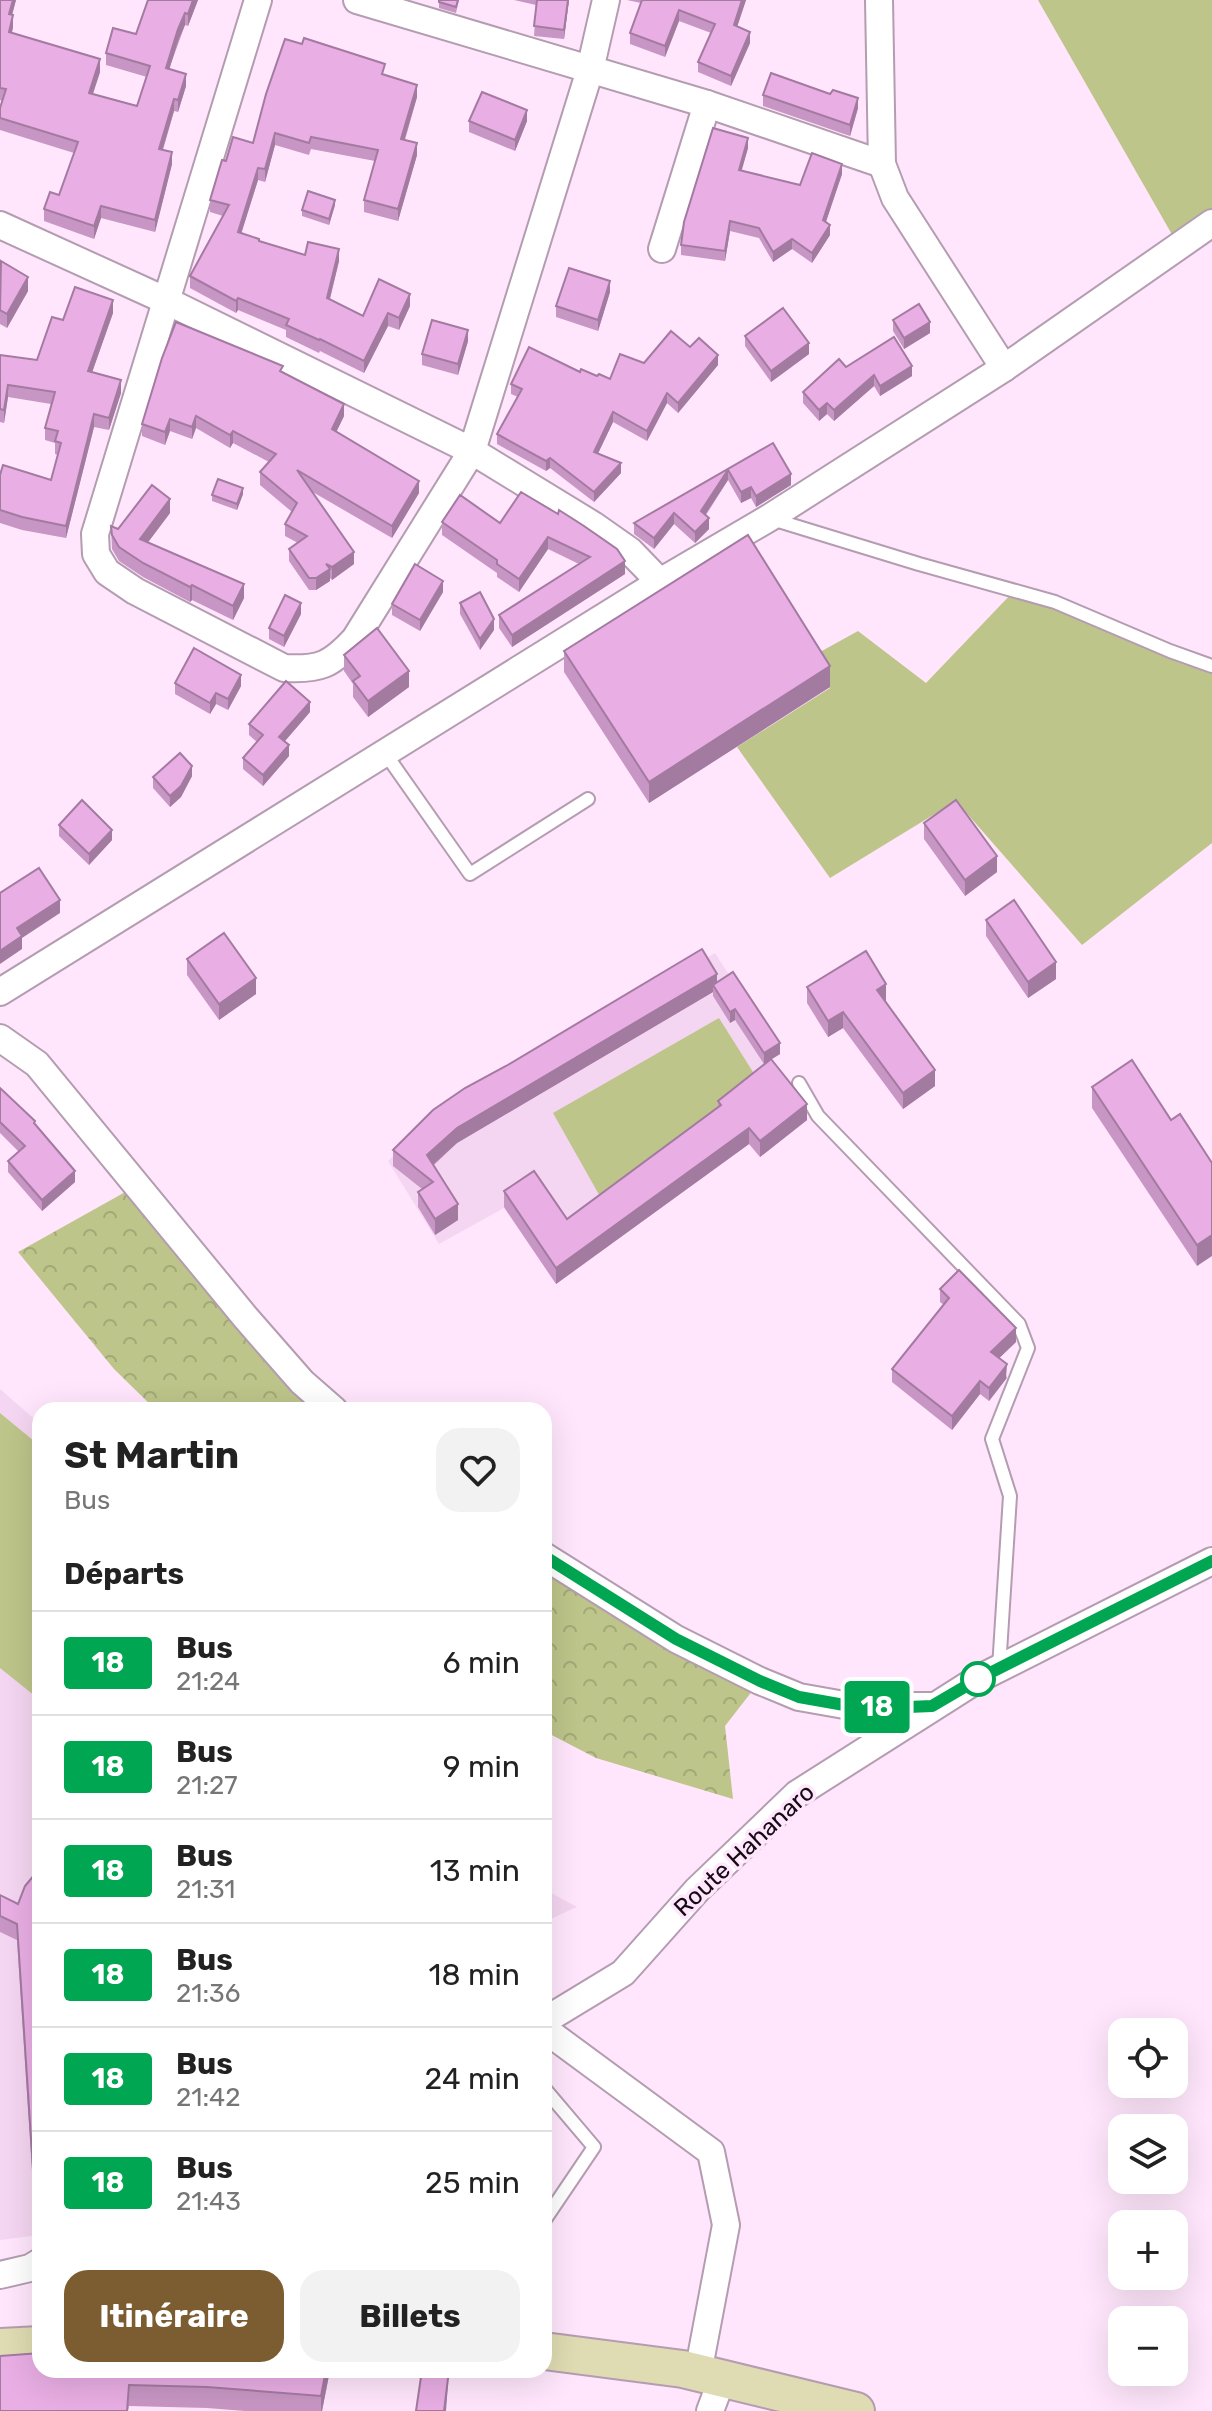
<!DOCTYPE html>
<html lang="fr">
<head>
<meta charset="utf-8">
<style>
  body { margin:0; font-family:Rubik,sans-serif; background:#f2f2f2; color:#222; height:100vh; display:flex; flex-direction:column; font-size:30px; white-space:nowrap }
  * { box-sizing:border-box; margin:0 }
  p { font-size:26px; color:#767676 }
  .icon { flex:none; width:44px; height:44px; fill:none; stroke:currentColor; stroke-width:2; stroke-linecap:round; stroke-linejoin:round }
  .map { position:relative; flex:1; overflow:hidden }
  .side { position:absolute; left:32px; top:1402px; width:520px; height:976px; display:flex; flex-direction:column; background:#fff; border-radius:24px; box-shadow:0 8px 32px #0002 }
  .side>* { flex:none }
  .badge { padding:0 16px; border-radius:6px; font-size:28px; line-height:52px }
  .controls { position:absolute; left:1108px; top:2018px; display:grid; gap:16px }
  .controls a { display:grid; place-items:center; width:80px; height:80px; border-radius:16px; background:#fff; box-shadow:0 8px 32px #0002; font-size:40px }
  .map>.badge { position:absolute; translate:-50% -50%; box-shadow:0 0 0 4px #fff }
  h2 { padding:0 32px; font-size:30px; line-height:72px }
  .round { display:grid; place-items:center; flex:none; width:84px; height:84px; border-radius:24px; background:#f2f2f2 }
  .headline { display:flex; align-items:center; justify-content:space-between; height:136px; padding:0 32px }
  h1 { font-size:38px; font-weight:700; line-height:60px }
  .action { display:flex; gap:16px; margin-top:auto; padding:16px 32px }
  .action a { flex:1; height:92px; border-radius:24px; background:#7c5d32; color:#fff; font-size:32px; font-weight:700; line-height:92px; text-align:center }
  .action a+a { background:#f2f2f2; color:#222 }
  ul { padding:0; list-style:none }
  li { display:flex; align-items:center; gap:24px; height:104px; padding:0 32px; border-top:2px solid #e0e0e0 }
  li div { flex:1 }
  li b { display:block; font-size:30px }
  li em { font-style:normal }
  li .badge { min-width:88px; font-weight:700; text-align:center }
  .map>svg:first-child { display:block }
  .built { fill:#f5d6f2 }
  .grass { fill:#bdc58a }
  .forest { fill:url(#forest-crowns) }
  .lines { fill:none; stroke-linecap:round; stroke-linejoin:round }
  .lane-casing { stroke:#b49cb1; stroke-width:16 }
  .street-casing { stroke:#b49cb1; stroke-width:30 }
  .secondary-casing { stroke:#b49cb1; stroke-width:40 }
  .lane { stroke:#fff; stroke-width:12 }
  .street { stroke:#fff; stroke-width:26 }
  .secondary { stroke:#dfdcb3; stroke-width:36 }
  .wall { fill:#c896c4 }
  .shaded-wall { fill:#a37aa0 }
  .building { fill:#e9aee4; stroke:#a37aa0; stroke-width:2 }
  .line-casing { stroke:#fff; stroke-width:18 }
  .line { stroke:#00a651; stroke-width:12 }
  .stop-dot { fill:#fff; stroke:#00a651; stroke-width:4 }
  .labels { text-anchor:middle; stroke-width:7; stroke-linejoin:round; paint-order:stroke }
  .street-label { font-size:24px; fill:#140b13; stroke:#ffe6fc }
</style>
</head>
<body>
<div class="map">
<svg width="1212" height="2411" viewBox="0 0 1212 2411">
  <defs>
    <pattern id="forest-crowns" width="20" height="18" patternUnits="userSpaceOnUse" patternTransform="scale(2)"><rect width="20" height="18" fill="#bdc58a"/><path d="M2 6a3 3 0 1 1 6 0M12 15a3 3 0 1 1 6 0" fill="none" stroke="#a2a876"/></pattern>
  </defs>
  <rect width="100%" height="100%" fill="#ffe6fc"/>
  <g class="built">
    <path d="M715,953L780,1054L764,1065L807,1120L760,1157L745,1138L742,1149L556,1284L504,1208L439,1244L388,1161L432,1123L480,1090Z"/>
    <path d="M0,1389L40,1424V2235L0,2240Z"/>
    <path d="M544,1889L577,1907L544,1922Z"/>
  </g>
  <g class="grass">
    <path d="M1038,0H1212V223L1178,245Z"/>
    <path d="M1014,591L1212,662V843L1082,945L956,801L830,878L737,747L830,688L811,657L858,631L926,683Z"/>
    <path d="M719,1018L758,1080L602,1200L553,1113Z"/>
    <path d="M0,1413L40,1446V1700L0,1668Z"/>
  </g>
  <g class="forest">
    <path d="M136,1186L334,1410H156L114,1369L18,1252Z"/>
    <path d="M544,1556L760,1681L725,1726L733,1799L596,1758L544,1731Z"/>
  </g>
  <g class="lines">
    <g class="lane-casing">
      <g id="lane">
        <path d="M772,519L919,564L1055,602L1170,651L1212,666"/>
        <path d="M385,753L470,874L588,799"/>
        <path d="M799,1083L818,1116L1019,1324L1028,1348L992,1439L1010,1496L999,1668"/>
        <path d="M544,2088L594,2147L544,2221"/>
      </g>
    </g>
    <g class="street-casing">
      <g id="street">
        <path d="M258,0L95,534L96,554L107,572L135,591L284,668C320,670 331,665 355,639L472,451L590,70L606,0"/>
        <path d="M357,0L707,104L882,164"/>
        <path d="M879,0L882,164L895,198L1004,368"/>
        <path d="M0,225L167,301L472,451L593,525L630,551L660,582"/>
        <path d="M662,249L707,104"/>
        <path d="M0,992L660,582L769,518L1004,368L1212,223"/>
        <path d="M0,1038L37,1064L246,1318L302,1382L334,1410"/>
        <path d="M544,1556L676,1639L760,1681L799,1697L850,1706H932"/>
        <path d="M544,2021L623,1973L697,1890L797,1794L978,1679L1212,1561"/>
        <path d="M544,2029L711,2152L726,2225L698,2373"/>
        <path d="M0,2275L30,2268L40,2262"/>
        <path d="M710,2411L722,2379"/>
      </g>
    </g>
    <g class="secondary-casing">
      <g id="secondary">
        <path d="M0,2347L40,2345"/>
        <path d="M544,2351L683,2369L856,2411"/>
      </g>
    </g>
    <use href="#lane" class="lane"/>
    <use href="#street" class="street"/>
    <use href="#secondary" class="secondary"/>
  </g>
  <g class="wall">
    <path d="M0,0H16L12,15L13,27L12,33L100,72L93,94L137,106L147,77L106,65V53L136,34L148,0H198L188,26L185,25L169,69L186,86L178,112L174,111L163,150L172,164L155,232L101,218L94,239L44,221V209L59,195L74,153L0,130V108L2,101L0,100Z"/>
    <path d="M439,0H459L456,13L439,8Z"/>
    <path d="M514,0H569L564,39L534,36L536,5Z"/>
    <path d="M627,0H746L737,27L750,43L731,86L698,72V62L711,33L679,21L665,57L630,44V33L641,3Z"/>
    <path d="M385,75L417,97L405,140L417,155L398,221L364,212V200L375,161L311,149L309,155L275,145L265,182L258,180L241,233L259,241L305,255L339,261L330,299L363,316L410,306L399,330L388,326L364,373L320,351L319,353L286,337V330L238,310L236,313L190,288V276L223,216L210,212V200L226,161L253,143Z"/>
    <path d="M763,95L858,108L850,136L763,106Z"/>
    <path d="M469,121H527L515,151L469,132Z"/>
    <path d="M748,148L741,171L800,185L842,174L826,222L830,235L812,263L792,249L773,262L759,238L730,231L725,261L681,255V245Z"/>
    <path d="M335,205L329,225L302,216V210Z"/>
    <path d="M0,262L28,291L7,328L0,324Z"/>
    <path d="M610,292L598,331L556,317V306Z"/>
    <path d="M113,313L92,372L121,393L109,430L94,427L66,538L22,530L0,523V475L51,480L58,455L55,454V443L45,440V428L51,404L8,397L4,423L0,422V355L37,360L63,320Z"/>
    <path d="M893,320L930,333L904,349L893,331Z"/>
    <path d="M745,336L809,354L771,382L745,346Z"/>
    <path d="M468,341L458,375L422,365V354Z"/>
    <path d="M690,347L718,365L678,413L667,403L647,441L613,422L598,453L621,473L594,502L550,468L546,471L497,444V434L518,397L511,394V384L580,372L610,379L644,363Z"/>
    <path d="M846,367L912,376L880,396L874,386L834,421L827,414L819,421L803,403V392Z"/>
    <path d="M283,372L344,416L336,432L419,493L392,538L311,491L354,564L332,580L330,578V581L316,590H309L289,561V549L298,543L285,536V524L292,512L260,485V472L269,462L233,443L230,448L196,428L192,439L170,431L165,445L142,436V424Z"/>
    <path d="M773,443L791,485L756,507L751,498L741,503L728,480L706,515L709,529L695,543L674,524L654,549L634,534V523Z"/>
    <path d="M521,492L625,574L512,647L499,628V615L579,564L548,549L519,592L497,577V573L442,535V522L500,523Z"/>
    <path d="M243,494L237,510L212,501V495Z"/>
    <path d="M170,513L148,542L244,598L233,620L192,600L190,602L143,577L119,561L112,549L111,526L118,529Z"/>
    <path d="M443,592L420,631L392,615V604Z"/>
    <path d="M460,603L494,630L480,650L460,614Z"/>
    <path d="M301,614L284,647L269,639V628Z"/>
    <path d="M564,651L830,687L649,803L564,672Z"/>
    <path d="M344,655L409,687L368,717L353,697V684L344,671Z"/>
    <path d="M175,683L241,686L228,710L216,704L210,714L175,694Z"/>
    <path d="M310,712L284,742L289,756L263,786L243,769V758L257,742L249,735V724Z"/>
    <path d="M192,776L181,797L170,807L153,788V777Z"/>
    <path d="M924,823L997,872L965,896L924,839Z"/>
    <path d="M59,825L112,840L89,865L59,836Z"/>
    <path d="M986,920L1056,979L1028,998L986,936Z"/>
    <path d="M187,959L256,994L219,1020L187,975Z"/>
    <path d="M717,983L780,1054L771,1059L807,1120L760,1157L749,1144L556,1284L504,1207V1191L567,1219L718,1108V1101L764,1064L735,1020L730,1023L713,996V992L457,1143L434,1165L458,1220L435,1235L418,1207V1192L422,1189L393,1166V1150Z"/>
    <path d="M807,987L886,1001L935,1086L903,1109L843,1028L828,1037L807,1003Z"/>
    <path d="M1092,1087L1171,1120L1212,1163L1197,1266L1092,1108Z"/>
    <path d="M0,1088L75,1182L42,1211L8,1172V1161L19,1152L0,1133Z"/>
    <path d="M940,1289L1016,1342L999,1358L1007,1378L1006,1379L989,1401L980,1394L952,1430L892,1382V1369L944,1305L940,1302Z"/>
    <path d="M40,1868V2215L35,2216L17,1940L0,1932V1895L18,1904Z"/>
    <path d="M40,2370H330L322,2411H245L207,2408L129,2406L128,2411H0Z"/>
  </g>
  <g class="shaded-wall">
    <path d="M13,0H16L9,26V14Z"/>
    <path d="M193,0H198L188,26V14Z"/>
    <path d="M568,0H569L564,39V30Z"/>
    <path d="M742,0H746L734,36V25Z"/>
    <path d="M679,10V21L665,57V46Z"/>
    <path d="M185,13V25L178,41L166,80V68L178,29Z"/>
    <path d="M13,15V27L9,44V32Z"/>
    <path d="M750,32V43L731,86V76Z"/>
    <path d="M100,59V72L89,105V93Z"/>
    <path d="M186,74V86L178,112V100Z"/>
    <path d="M417,85V97L401,151V139Z"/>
    <path d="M858,98V108L850,136V125Z"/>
    <path d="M174,99V111L159,161V149Z"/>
    <path d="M527,110V121L515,151V140Z"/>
    <path d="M275,133V145L265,182V169Z"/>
    <path d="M748,138V148L739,180V170Z"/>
    <path d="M417,143V155L398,221V209Z"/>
    <path d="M172,152V164L155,232V220Z"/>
    <path d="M842,164V174L823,230V220Z"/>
    <path d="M258,168V180L238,244V232Z"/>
    <path d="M335,200V205L329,225V219Z"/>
    <path d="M101,206V218L94,239V226Z"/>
    <path d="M730,221V231L725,261V251Z"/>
    <path d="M830,225V235L812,263V253Z"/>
    <path d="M792,239V249L773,262V252Z"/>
    <path d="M339,249V261L327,310V298Z"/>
    <path d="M28,277V291L7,328V314Z"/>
    <path d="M610,281V292L598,331V320Z"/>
    <path d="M410,294V306L399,330V318Z"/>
    <path d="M238,298V310L236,313V301Z"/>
    <path d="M113,300V313L88,384V371Z"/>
    <path d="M388,313V326L364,373V361Z"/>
    <path d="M930,322V333L904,349V338Z"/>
    <path d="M468,330V341L458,375V364Z"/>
    <path d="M809,343V354L771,382V371Z"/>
    <path d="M718,355V365L678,413V403Z"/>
    <path d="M912,366V376L880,396V386Z"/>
    <path d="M874,375V386L834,421V410Z"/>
    <path d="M121,380V393L109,430V418Z"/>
    <path d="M8,385V397L4,423V410Z"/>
    <path d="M667,393V403L647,441V431Z"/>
    <path d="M827,403V414L819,421V410Z"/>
    <path d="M344,404V416L332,441V429Z"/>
    <path d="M613,412V422L594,462V452Z"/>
    <path d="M94,414V427L66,538V526Z"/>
    <path d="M196,416V428L192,439V427Z"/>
    <path d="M170,419V431L165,445V432Z"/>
    <path d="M233,431V443L230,448V435Z"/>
    <path d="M550,458V468L546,471V461Z"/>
    <path d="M621,463V473L594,502V492Z"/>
    <path d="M728,470V480L701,521V511Z"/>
    <path d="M791,474V485L756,507V496Z"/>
    <path d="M419,481V493L392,538V526Z"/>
    <path d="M751,487V498L741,503V492Z"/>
    <path d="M243,488V494L237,510V504Z"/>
    <path d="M170,499V513L140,553V539Z"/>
    <path d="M674,513V524L654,549V538Z"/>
    <path d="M709,518V529L695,543V532Z"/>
    <path d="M548,537V549L519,592V579Z"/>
    <path d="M354,552V564L332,580V567Z"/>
    <path d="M625,561V574L512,647V635Z"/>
    <path d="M330,569V581L316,590V578Z"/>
    <path d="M443,581V592L420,631V620Z"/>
    <path d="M244,584V598L233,620V606Z"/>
    <path d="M192,585V600L190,602V587Z"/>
    <path d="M301,603V614L284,647V636Z"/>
    <path d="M494,619V630L480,650V639Z"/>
    <path d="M830,666V687L649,803V782Z"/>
    <path d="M409,671V687L368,717V701Z"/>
    <path d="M241,675V686L228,710V699Z"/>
    <path d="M216,693V704L210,714V703Z"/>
    <path d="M310,702V712L279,748V737Z"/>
    <path d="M289,745V756L263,786V775Z"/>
    <path d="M192,766V776L181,797L170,807V796Z"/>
    <path d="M112,830V840L89,865V854Z"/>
    <path d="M997,856V872L965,896V880Z"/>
    <path d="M60,900V913L22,938V949L0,964V951L17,928Z"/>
    <path d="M1056,962V979L1028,998V982Z"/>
    <path d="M717,974V990L713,985V992L457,1143L427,1170V1155L457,1128Z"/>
    <path d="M256,978V994L219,1020V1004Z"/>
    <path d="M886,984V1001L877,1006V990Z"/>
    <path d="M735,1009V1020L730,1023V1012Z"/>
    <path d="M843,1012V1028L828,1037V1021Z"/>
    <path d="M780,1043V1054L764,1064V1053Z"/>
    <path d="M935,1070V1086L903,1109V1093Z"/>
    <path d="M807,1104V1120L760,1157V1141Z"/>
    <path d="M749,1128V1144L556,1284V1268Z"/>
    <path d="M75,1171V1182L42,1211V1200Z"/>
    <path d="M458,1204V1220L435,1235V1219Z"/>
    <path d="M1212,1235V1256L1197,1266V1245Z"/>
    <path d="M1016,1328V1342L991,1366V1352Z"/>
    <path d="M1007,1364L1006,1379L989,1401V1388Z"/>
    <path d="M980,1381V1394L952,1430V1416Z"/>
    <path d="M326,2370H330L322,2411H321V2396Z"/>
    <path d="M449,2370L446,2411H444Z"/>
  </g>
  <g class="building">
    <path d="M0,0H13L9,14L13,15L9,32L100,59L89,93L137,106L150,66L106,53L113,28L136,34L148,0H193L188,14L185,13L178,29L166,68L186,74L178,100L174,99L159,149L172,152L155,220L101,206L94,226L44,209L50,192L59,195L78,142L0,118V108L6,89L0,88Z"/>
    <path d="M439,0H458L456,7L439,2Z"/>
    <path d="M537,0H568L564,30L534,26Z"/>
    <path d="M642,0H742L734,25L750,32L731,76L698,62L715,24L679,10L665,46L630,33Z"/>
    <path d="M304,38L385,64L382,74L417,85L401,139L417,143L398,209L364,200L378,150L311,137L309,143L275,133L265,169L258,168L238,232L259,239V241L305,255L308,242L339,249L327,298L363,316L379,279L410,294L399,318L388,313L364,361L320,339L319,340L286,325L289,319L238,298L236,301L190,276L229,205L210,200L222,160L226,161L233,137L253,143L266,94L285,39L302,44Z"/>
    <path d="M771,73L830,94L833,90L858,98L850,125L763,95Z"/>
    <path d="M482,92L527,110L515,140L469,121Z"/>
    <path d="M713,128L748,138L739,170L800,185L812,153L842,164L823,220L830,225L812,253L792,239L773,252L759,228L730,221L725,251L681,245L684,222Z"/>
    <path d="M308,191L335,200L329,219L302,210Z"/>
    <path d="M1,261L28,277L7,314L0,310Z"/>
    <path d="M569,268L610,281L598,320L556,306Z"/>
    <path d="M75,287L113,300L88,371L121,380L109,418L94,414L66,526L22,517L0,510V475L3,465L51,480L61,443L55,441L58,431L45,428L55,392L8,385L4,410L0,409V355L37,360L52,317L63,320Z"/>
    <path d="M919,304L930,322L904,338L893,320Z"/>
    <path d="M783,308L809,343L771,371L745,336Z"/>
    <path d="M432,320L468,330L458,364L422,354Z"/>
    <path d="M176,322L283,366L280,371L344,404L332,429L419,481L392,526L297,470L354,552L332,567L326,564L330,569L316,578H309L289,549L307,536L285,524L297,503L260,472L276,454L233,431L230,435L196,416L192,427L170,419L165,432L142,424L162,358Z"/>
    <path d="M671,331L690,347L699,338L718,355L678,403L667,393L647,431L613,412L594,452L621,463L594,492L550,458L546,461L497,434L522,389L511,384L529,347L580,372L581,369L597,376L599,374L610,379L620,354L644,363Z"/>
    <path d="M894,337L912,366L880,386L874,375L834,410L827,403L819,410L803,392L839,359L846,367Z"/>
    <path d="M773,443L791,474L756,496L751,487L741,492L728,470L701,511L709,518L695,532L674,513L654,538L634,523Z"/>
    <path d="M218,479L243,488L237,504L212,495Z"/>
    <path d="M152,485L170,499L140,539L244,584L233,606L192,585L190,587L143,563L119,547L112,535L111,526L118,529Z"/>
    <path d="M521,492L558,514L559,510L584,526L617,549L625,561L512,635L499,615L590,557L548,537L519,579L497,564V560L442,522L460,495L500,523Z"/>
    <path d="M748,535L830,666L649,782L564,651Z"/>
    <path d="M415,564L443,581L420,620L392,604Z"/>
    <path d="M480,592L494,619L480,639L460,603Z"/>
    <path d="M285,595L301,603L284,636L269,628Z"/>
    <path d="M377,628L409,671L368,701L353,681L360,676L344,655Z"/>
    <path d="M194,648L241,675L228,699L216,693L210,703L175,683Z"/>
    <path d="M286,681L310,702L279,737L289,745L263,775L243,758L263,735L249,724Z"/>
    <path d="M180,753L192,766L181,786L170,796L153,777Z"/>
    <path d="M82,800L112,830L89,854L59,825Z"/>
    <path d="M956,800L997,856L965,880L924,823Z"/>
    <path d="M39,868L60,900L17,928L22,936L0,951V893Z"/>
    <path d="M1014,900L1056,962L1028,982L986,920Z"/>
    <path d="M224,933L256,978L219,1004L187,959Z"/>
    <path d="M702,949L717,974L457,1128L427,1155L458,1204L435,1219L418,1192L433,1182L393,1150L433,1110L465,1088L506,1066Z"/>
    <path d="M866,951L886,984L877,990L935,1070L903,1093L843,1012L828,1021L807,987Z"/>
    <path d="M733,972L780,1043L764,1053L735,1009L730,1012L713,985Z"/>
    <path d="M771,1059L807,1104L760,1141L749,1128L556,1268L504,1191L534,1171L567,1219L721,1105L718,1101Z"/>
    <path d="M1132,1060L1171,1120L1180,1114L1212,1163V1235L1197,1245L1092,1087Z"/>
    <path d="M0,1088L35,1121L34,1123L75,1171L42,1200L8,1161L25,1146L0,1122Z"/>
    <path d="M959,1270L1016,1328L991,1352L1007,1364L1006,1366L989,1388L980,1381L952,1416L892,1369L949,1298L940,1289Z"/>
    <path d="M40,1868V2200H35L17,1924L0,1916V1895L18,1904L25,1886Z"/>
    <path d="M40,2353V2370H326L321,2396L207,2387L129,2385L127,2411H0V2356Z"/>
    <path d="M422,2370H449L444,2411H416Z"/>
  </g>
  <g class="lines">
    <g class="line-casing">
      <path id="line" d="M544,1556L676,1639L760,1681L799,1697L850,1706L885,1708L932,1706L978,1679L1212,1561"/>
    </g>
    <use href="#line" class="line"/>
  </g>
  <circle class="stop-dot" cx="978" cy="1679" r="16"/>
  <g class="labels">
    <g class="street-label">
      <text transform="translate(744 1850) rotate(-43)" y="8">Route Hahanaro</text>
    </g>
  </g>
</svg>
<div class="controls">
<a><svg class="icon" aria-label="locate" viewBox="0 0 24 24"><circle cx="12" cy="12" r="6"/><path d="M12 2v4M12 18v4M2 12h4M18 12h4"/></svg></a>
<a><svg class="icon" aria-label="layers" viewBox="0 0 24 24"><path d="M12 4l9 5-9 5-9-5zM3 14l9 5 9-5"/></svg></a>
<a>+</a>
<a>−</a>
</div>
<b class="badge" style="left:877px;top:1707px;background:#00a651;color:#fff">18</b>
<section class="side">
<div class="headline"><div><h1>St Martin</h1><p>Bus</p></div><a class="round"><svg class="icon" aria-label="heart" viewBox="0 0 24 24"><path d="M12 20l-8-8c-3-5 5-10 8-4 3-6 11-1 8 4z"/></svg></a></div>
<h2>Départs</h2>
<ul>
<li><span class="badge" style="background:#00a651;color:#fff">18</span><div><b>Bus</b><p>21:24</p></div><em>6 min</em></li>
<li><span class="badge" style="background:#00a651;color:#fff">18</span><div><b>Bus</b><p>21:27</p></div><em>9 min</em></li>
<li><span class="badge" style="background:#00a651;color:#fff">18</span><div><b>Bus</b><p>21:31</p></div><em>13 min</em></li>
<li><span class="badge" style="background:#00a651;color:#fff">18</span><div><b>Bus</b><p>21:36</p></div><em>18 min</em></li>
<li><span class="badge" style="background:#00a651;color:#fff">18</span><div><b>Bus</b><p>21:42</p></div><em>24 min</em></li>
<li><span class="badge" style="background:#00a651;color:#fff">18</span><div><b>Bus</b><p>21:43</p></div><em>25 min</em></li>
</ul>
<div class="action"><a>Itinéraire</a><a>Billets</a></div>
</section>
</div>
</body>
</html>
